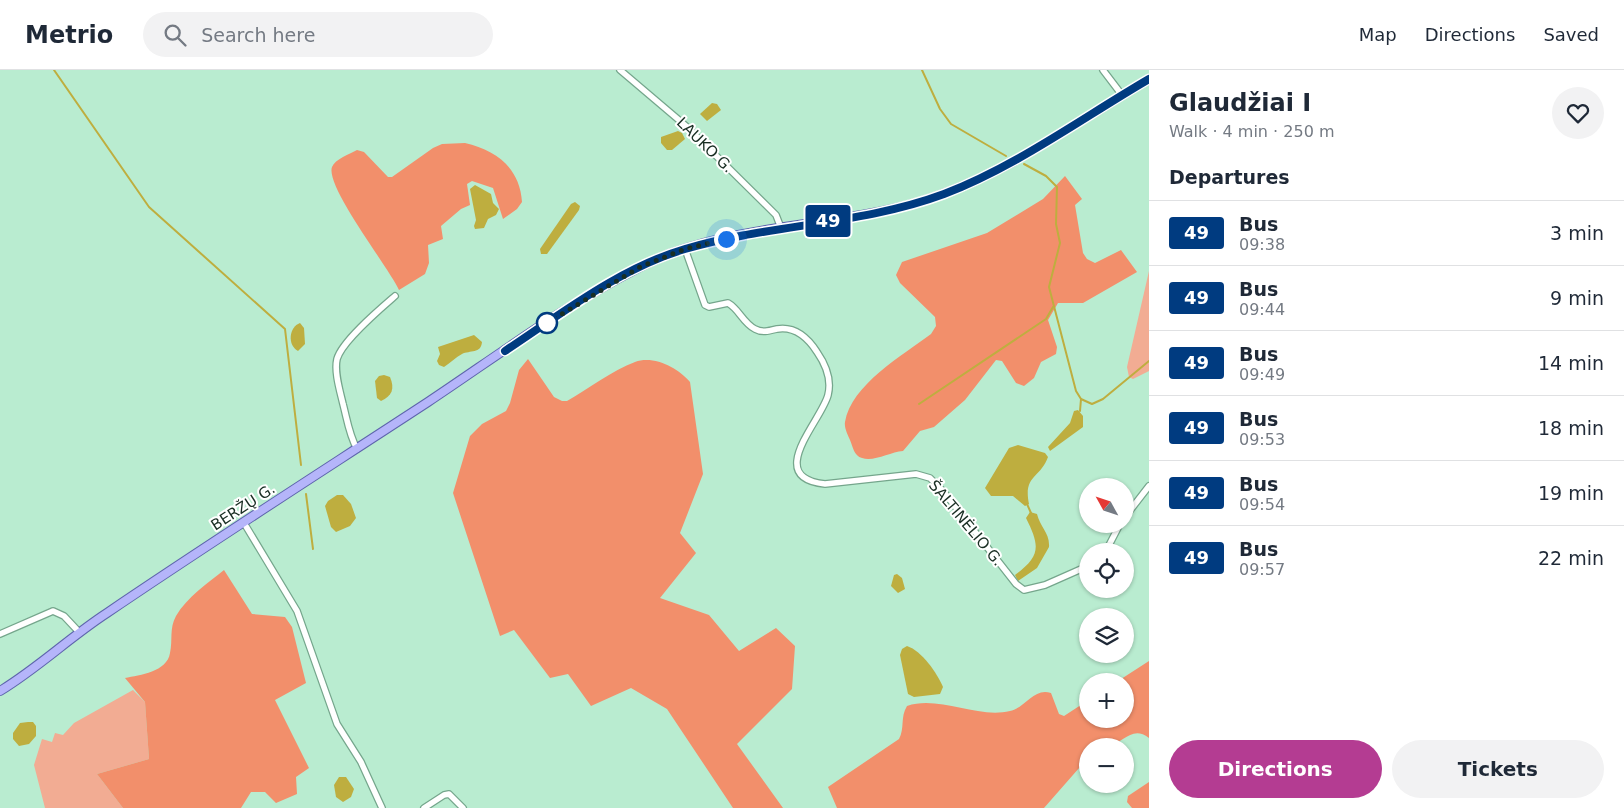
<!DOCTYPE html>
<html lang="en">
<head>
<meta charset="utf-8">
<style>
  body { margin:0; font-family:"DejaVu Sans",sans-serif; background:#f2f2f3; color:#1f2937; height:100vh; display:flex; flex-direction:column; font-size:19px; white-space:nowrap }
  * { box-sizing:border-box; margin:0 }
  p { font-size:16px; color:#747a83 }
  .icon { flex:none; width:28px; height:28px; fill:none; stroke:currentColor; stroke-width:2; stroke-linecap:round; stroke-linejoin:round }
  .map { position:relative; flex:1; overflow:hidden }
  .panel { display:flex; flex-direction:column; background:#fff; width:475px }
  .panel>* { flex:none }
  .badge { padding:0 10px; border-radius:4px; font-size:18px; line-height:32px }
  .needle { width:32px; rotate:310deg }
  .tools { position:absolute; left:1079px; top:408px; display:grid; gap:10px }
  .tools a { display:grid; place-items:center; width:55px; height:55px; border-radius:50%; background:#fff; box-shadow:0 1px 4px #0004; font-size:25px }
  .you { position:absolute; width:25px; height:25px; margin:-12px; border:4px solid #fff; border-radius:50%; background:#1a73e8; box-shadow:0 0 0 8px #1a73e833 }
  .map>.badge { position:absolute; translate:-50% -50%; box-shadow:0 0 0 2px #fff }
  h2 { padding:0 20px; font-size:19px; line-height:45px }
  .round { display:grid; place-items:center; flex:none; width:52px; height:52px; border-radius:26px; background:#f2f2f3 }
  .head { display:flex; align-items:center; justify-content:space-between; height:85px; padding:0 20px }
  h1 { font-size:24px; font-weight:600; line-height:38px }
  .action { display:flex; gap:10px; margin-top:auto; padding:10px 20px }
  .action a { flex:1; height:58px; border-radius:30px; background:#b43c92; color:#fff; font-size:20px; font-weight:600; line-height:58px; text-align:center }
  .action a+a { background:#f2f2f3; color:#1f2937 }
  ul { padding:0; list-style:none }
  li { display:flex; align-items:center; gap:15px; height:65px; padding:0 20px; border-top:1px solid #e0e1e3 }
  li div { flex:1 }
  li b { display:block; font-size:19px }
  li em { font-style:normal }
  li .badge { min-width:55px; font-weight:700; text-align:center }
  header { display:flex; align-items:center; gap:30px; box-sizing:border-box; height:70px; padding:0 25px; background:#fff; border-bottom:1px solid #e0e1e3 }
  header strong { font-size:24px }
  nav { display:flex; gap:28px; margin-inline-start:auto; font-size:18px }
  .search { width:350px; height:45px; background:#f2f2f3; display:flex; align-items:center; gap:12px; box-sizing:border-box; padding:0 18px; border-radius:28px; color:#747a83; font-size:19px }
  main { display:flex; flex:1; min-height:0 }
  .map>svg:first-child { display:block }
  .green { fill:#f2ac93 }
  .forest { fill:#f28f6b }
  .water { fill:#beae3f }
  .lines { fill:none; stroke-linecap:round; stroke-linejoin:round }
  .stream { stroke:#beae3f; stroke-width:2 }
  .minor-casing { stroke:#75a68c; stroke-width:8 }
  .major-casing { stroke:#5e65ac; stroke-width:10 }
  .minor { stroke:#fff; stroke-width:5.5 }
  .major { stroke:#b5b5fa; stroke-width:8 }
  .line-casing { stroke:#fff; stroke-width:11 }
  .line { stroke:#003b80; stroke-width:8 }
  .walk { stroke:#192e23; stroke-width:5; stroke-dasharray:0 9 }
  .stop-dot { fill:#fff; stroke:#003b80; stroke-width:2.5 }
  .labels { text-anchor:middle; stroke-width:4; stroke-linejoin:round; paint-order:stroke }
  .street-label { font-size:15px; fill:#192e23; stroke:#fff }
</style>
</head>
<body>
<header>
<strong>Metrio</strong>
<div class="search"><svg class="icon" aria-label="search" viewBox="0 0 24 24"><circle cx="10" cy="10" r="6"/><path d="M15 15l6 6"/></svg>Search here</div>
<nav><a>Map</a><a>Directions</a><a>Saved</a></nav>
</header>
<main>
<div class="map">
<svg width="1149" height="738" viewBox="0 0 1149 738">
  <rect width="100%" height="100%" fill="#b9ecd0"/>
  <g class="green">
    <path d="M1149,201V301L1133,309L1129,307L1127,297Z"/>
    <path d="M133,620L145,632L149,689L97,704L123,738H45L34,695L42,669L52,672L55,663L63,665L74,653Z"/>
  </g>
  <g class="forest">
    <path d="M465,73C496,80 520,98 522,132L517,139L503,149L493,118L472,111L467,114L470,135L461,139L441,156L443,169L428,175L429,193L425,204L399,220C389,198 325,116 332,97C335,89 350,84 357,80L364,82L388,107H392L433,78L442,74Z"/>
    <path d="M1065,106L1082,129L1075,135L1083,183L1087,189L1095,193L1121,180L1137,202L1083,233H1058L1048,250L1057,277L1056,284L1041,292L1034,308L1024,316L1016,313L1002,291L996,290L965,330L934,357L920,361L903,381C890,382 874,392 862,388C854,386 853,377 850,370C848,365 844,358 845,352C851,315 903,285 931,264L936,256L935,247L900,213L896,205L902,192L987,163L1043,129Z"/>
    <path d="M528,289L554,327L562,331H567C588,319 613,300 635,292C654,285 678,298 690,312L703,404L680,463L696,483L660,528L709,545L739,581L776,558L795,576L792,619L737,674L783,738H733L667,639L631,618L591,636L568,604L550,608L514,560L500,566L453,423L470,366L482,354L506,341L510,333L519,300Z"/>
    <path d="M224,500L252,544L285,547L292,557L306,613L275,630L309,698L296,707L297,724L276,733L265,722H251L241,738H123L97,704L149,689L145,632L125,608C140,605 167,602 170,583C173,569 169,559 176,546C187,527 208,513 224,500Z"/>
    <path d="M1149,591V668C1132,655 1124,673 1108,676C1102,678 1094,676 1088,676L1087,689L1044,738H837L828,717L899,669C905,658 900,647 907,636C939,625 977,649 1010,641C1025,638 1034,617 1051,623L1059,644L1064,646L1087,631L1088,649H1125V611H1118Z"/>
    <path d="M1149,712V738H1132L1127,732L1128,726Z"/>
  </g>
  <g class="water">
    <path d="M712,33L717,34L721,40L707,51L700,44Z"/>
    <path d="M678,61L682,63L685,69L672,80H667L661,73V67Z"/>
    <path d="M475,115L491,124L493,133L499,139L496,145L488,149L484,158L475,159L474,156L476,150L470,119Z"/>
    <path d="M575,132L580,136L579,140L547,184H541L540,179L571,134Z"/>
    <path d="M300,253L304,258L305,274L298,281C287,275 289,257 300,253Z"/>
    <path d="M474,265L482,272C481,284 470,280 462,284C456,287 450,293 444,297L439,295L437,291L440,284L438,277Z"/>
    <path d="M384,305L390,307C395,319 392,326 381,331L377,328L375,311L379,306Z"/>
    <path d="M1078,340L1083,346V357L1050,381L1048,377L1070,353L1074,341Z"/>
    <path d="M1018,375L1045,383L1048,387C1040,409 1023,405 1029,434L1025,436L1013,426H991L985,418L1009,378Z"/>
    <path d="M337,425H343L351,434L356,448L350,456L336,462L331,457L325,436L328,431Z"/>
    <path d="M1030,442L1037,444C1040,457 1050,463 1049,477L1037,498L1018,511L1015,505C1041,486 1040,476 1026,448Z"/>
    <path d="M897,504L902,508L905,519L898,523L891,516L894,505Z"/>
    <path d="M907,576C922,581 937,603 943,617L940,624L914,627L908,624L900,585L902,579Z"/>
    <path d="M28,652H33L36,656V666L29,674L19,676L13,669V663L20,653Z"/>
    <path d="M339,707H346L354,719L351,727L343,732L336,727L334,715Z"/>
  </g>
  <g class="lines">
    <g class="stream">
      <path d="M54,0L149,137L285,259L301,395"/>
      <path d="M922,0L940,39L951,54L1006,86"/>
      <path d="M1024,94L1046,106L1057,117L1056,154L1060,173L1049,217L1076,321L1081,329L1080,341"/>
      <path d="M1081,329L1092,334L1103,329L1149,291"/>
      <path d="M919,334L1046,249L1053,237"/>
      <path d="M306,424L313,479"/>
      <path d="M1027,434L1031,443"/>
    </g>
    <g class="minor-casing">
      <g id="minor">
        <path d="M620,0L686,56L776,145L781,158"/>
        <path d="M1103,0L1122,25"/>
        <path d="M685,179L705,235L709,237L728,233C739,239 743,253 755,259C762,263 769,261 777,259C795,256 808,268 817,282C826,295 832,309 828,325C822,350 763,408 825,414L916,404L930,408L943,421L1016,514L1024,520L1045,515L1088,496"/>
        <path d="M357,379C349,365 347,349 343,334C340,321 334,302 337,289C342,271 380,239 395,226"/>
        <path d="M1125,447L1149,416"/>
        <path d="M244,453L297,541L337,654L361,692L382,738"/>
        <path d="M1106,481L1120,454"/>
        <path d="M0,564L53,541L64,546L79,562"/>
        <path d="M424,738L444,725L449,724L463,738"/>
      </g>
    </g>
    <g class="major-casing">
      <path id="major" d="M0,621C38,598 70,567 107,543C213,471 321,402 428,332C497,286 565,235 640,197C724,154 826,158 916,133C1000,109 1074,53 1149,9"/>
    </g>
    <use href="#minor" class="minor"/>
    <use href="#major" class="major"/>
  </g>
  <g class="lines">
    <g class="line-casing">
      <path id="line" d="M505,281C561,244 620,198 685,179C770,154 861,155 944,124C1017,96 1082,48 1149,9"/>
    </g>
    <use href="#line" class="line"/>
    <path class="walk" d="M547,253L640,197L685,179L726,169"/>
  </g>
  <circle class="stop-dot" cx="547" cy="253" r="10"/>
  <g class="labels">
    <g class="street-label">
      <text transform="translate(705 75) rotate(44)" y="5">LAUKO G.</text>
      <text transform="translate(243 437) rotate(-33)" y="5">BERŽŲ G.</text>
      <text transform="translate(966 453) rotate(50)" y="5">ŠALTINĖLIO G.</text>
    </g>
  </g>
</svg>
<div class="tools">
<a><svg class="needle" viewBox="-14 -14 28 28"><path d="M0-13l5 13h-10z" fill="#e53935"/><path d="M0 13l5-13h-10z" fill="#747a83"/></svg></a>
<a><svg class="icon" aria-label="locate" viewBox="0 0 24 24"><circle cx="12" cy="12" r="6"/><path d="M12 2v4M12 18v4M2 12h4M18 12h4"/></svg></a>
<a><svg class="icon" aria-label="layers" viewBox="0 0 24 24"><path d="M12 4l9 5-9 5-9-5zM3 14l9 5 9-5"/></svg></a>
<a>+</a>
<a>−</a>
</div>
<div class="you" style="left:726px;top:169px"></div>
<b class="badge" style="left:828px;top:151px;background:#003b80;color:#fff">49</b>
</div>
<section class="panel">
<div class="head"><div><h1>Glaudžiai I</h1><p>Walk · 4 min · 250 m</p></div><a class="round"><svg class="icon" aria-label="heart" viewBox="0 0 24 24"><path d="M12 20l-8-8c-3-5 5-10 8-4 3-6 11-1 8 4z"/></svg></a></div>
<h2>Departures</h2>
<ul>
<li><span class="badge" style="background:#003b80;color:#fff">49</span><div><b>Bus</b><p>09:38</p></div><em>3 min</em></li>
<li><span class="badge" style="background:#003b80;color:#fff">49</span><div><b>Bus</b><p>09:44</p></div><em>9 min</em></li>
<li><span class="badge" style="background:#003b80;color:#fff">49</span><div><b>Bus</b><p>09:49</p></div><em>14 min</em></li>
<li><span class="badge" style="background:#003b80;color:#fff">49</span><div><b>Bus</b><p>09:53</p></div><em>18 min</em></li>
<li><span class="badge" style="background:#003b80;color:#fff">49</span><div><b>Bus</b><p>09:54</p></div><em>19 min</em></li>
<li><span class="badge" style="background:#003b80;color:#fff">49</span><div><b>Bus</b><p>09:57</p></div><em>22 min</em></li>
</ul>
<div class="action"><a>Directions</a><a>Tickets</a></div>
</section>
</main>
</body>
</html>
